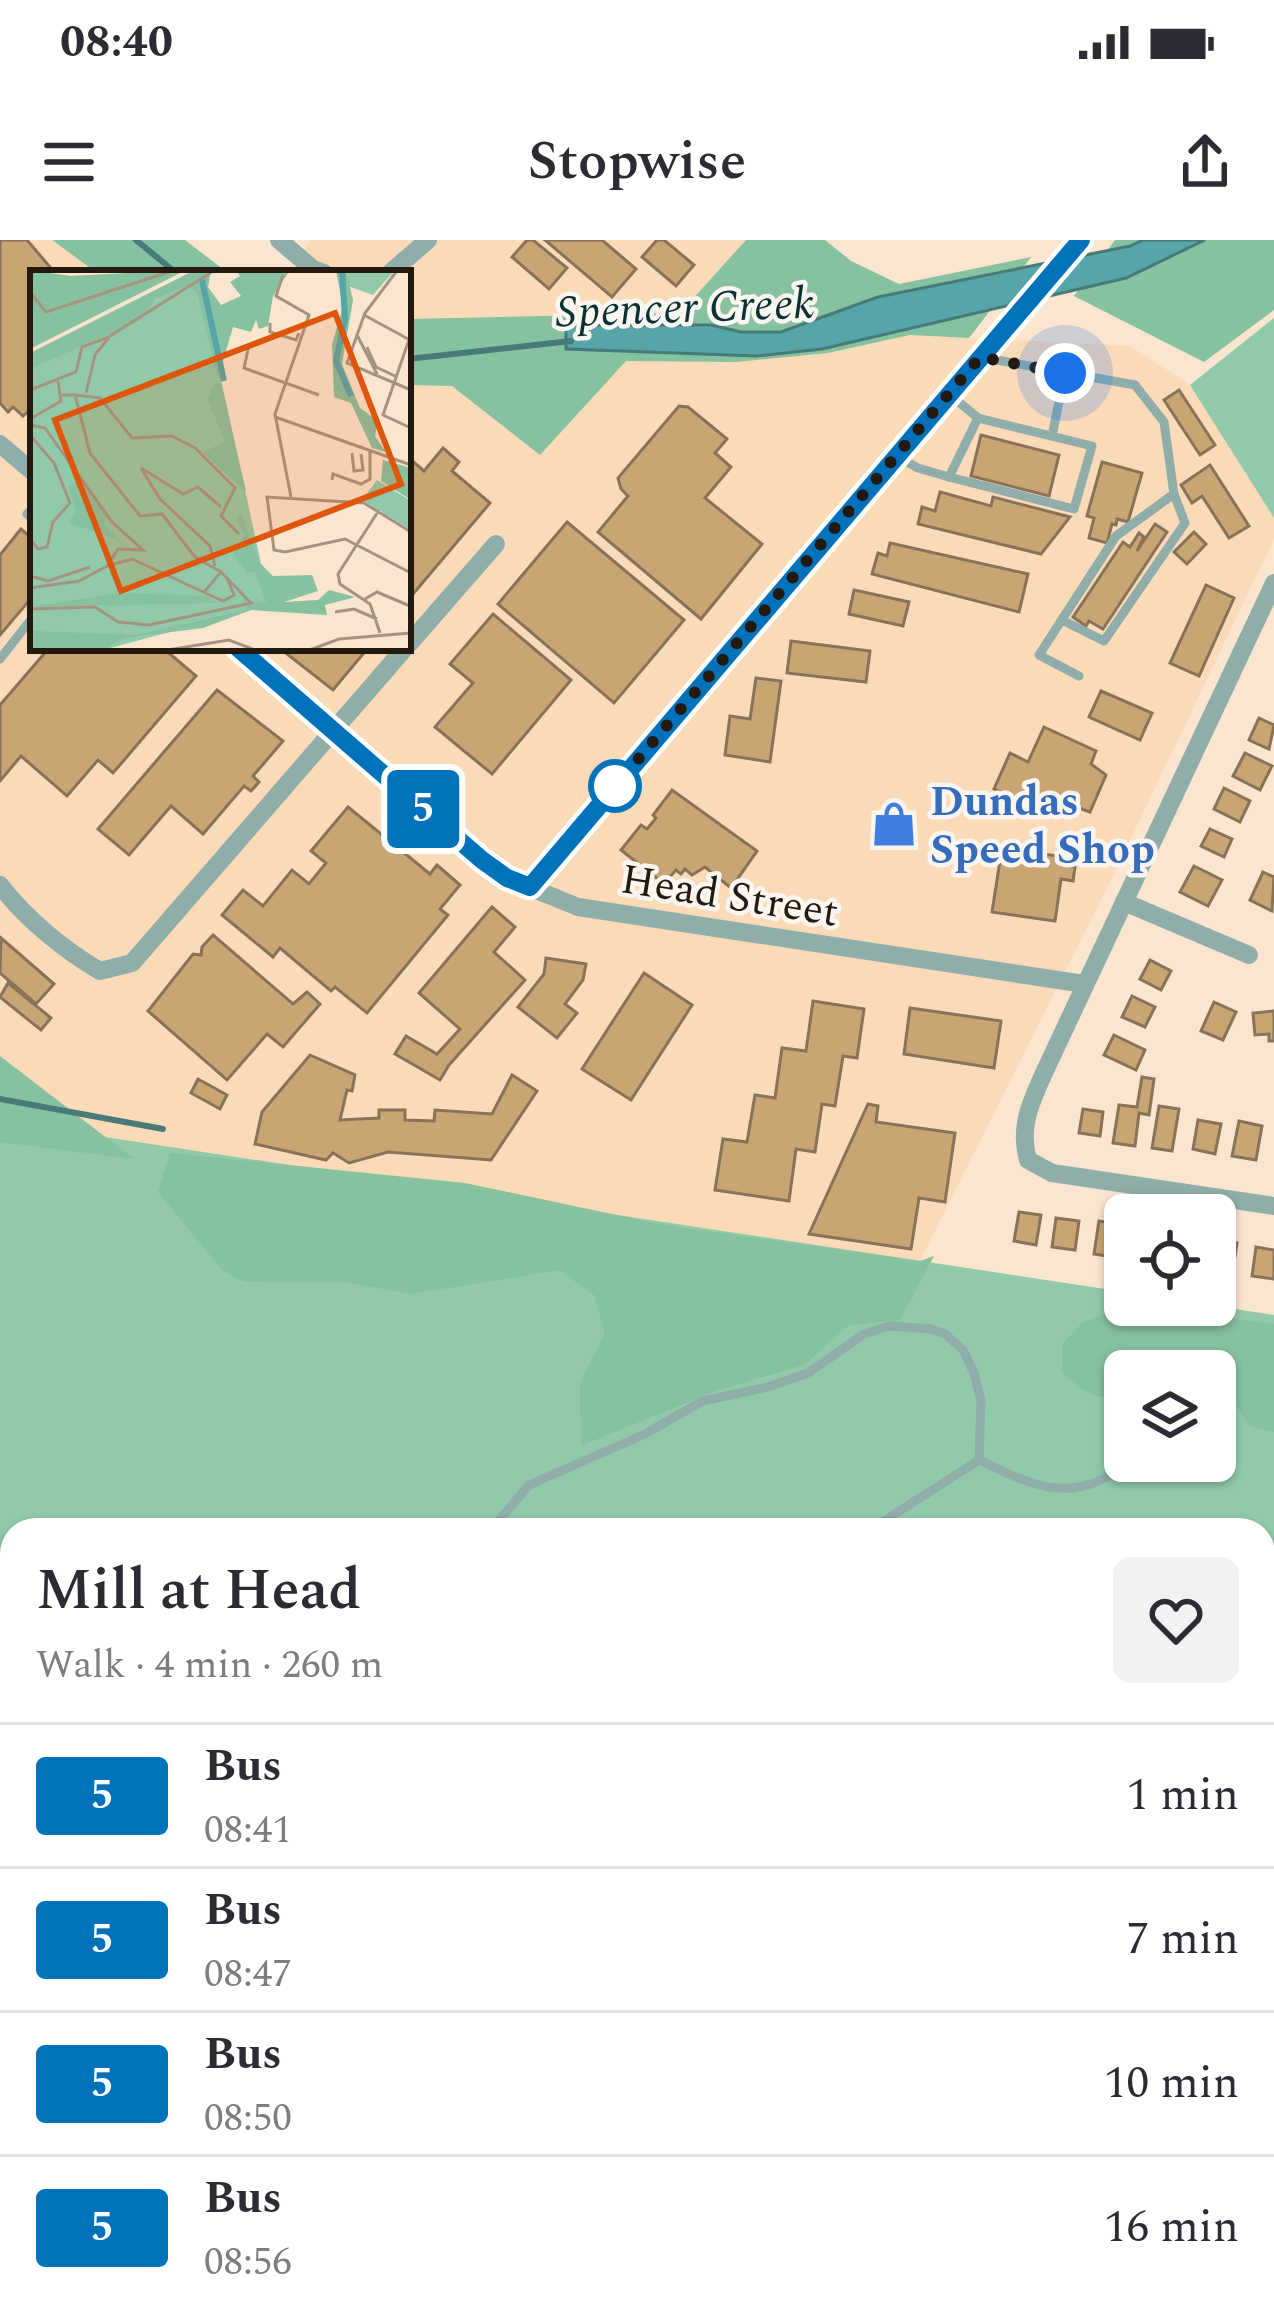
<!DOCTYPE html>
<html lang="en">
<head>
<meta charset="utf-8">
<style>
  body { margin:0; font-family:Spectral,serif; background:#f2f2f3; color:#2b2b33; height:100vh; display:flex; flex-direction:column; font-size:45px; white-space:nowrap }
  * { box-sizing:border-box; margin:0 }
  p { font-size:39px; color:#7c7c81 }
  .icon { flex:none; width:66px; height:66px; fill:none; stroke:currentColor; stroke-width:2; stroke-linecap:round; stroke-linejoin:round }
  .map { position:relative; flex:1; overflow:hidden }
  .side { position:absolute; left:0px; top:1278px; width:1275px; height:804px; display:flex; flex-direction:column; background:#fff; border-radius:36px 36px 0 0; box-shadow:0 3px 9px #0004 }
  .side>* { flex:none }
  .badge { padding:0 24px; border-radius:9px; font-size:42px; line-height:78px }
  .buttons { position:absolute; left:1104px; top:954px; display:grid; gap:24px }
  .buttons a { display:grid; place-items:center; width:132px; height:132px; border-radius:18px; background:#fff; box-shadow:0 3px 9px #0004; font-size:60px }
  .you { position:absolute; width:60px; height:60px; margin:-30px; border:9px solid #fff; border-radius:50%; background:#1a73e8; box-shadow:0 0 0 18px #1a73e833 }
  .map>.badge { position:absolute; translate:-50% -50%; box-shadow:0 0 0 6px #fff }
  .round { display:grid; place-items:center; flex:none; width:126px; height:126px; border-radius:18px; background:#f2f2f3 }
  .headline { display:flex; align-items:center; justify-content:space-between; height:204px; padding:0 36px }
  h1 { font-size:57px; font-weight:600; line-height:90px }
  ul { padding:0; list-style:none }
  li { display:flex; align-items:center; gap:36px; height:144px; padding:0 36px; border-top:3px solid #e1e1e2 }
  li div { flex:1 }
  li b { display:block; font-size:45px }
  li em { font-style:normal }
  li .badge { min-width:132px; font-weight:700; text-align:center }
  .status { display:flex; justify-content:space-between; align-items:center; height:84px; padding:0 60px; background:#fff; direction:ltr }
  .status svg { height:33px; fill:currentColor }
  header { display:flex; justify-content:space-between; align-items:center; height:156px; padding:0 36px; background:#fff; font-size:54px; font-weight:600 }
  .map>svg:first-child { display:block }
  .built { fill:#fbdab8 }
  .green { fill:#91caaa; fill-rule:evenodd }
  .forest { fill:#86c1a0 }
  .water { fill:#56a5a8; stroke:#477b7a; stroke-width:3 }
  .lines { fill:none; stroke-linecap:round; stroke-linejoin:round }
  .stream { stroke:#477b7a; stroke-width:6 }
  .building { fill:#caa574; stroke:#887358; stroke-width:3 }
  .lane { stroke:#8faea9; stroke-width:9 }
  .street { stroke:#8faea9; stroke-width:18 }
  .line-casing { stroke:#fff; stroke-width:27 }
  .line { stroke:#0072bc; stroke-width:18 }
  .walk { stroke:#23190f; stroke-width:12; stroke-dasharray:0 21.6 }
  .stop-dot { fill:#fff; stroke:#0072bc; stroke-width:6 }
  .labels { text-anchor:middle; stroke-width:9; stroke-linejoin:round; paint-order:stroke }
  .shop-label { font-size:42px; font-weight:bold; fill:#366cbe; stroke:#fbf5f0; text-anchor:start }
  .street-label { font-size:42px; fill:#23190f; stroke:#fbf5f0 }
  .water-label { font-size:45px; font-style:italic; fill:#093133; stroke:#fbf5f0 }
  .inset-river { fill:none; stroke:#56a5a8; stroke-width:6 }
  .inset-road { fill:none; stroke:#a59382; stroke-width:3 }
  .view { fill:#de560c; fill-opacity:0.15; stroke:#de560c; stroke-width:6 }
  .inset-edge { fill:none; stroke:#23190f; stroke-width:6 }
</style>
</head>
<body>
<div class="status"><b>08:40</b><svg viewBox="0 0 49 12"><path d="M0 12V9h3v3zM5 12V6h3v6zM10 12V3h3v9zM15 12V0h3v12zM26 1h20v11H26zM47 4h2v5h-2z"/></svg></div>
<header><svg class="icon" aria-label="menu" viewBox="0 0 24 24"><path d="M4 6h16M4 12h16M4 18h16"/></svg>Stopwise<svg class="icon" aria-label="share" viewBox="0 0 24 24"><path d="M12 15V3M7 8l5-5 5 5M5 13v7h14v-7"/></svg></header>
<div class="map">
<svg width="1274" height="2082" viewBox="0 0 1274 2082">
  <rect width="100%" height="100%" fill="#fbe5cf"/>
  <g class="built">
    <path d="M0,0H52L97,33H33V408H408V145L452,146L540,215L626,121L736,122L828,113L910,95L1130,106L1190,145L1274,278V299L1113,636L920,1021L105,897L0,816Z"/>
    <path d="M311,0H746L680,73L408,79V33H287Z"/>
  </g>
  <g class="green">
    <path d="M1274,78V278L1190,145Z"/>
    <path d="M0,881L1125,1052V1065H1209L1274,1075V2082H0ZM1125,1131H1215V1221H1125ZM12,1290H1263V2070H12Z"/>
  </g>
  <g class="forest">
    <path d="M52,0H185L228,33H97Z"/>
    <path d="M746,0H825L851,21L899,44L1031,17L969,98L910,95L828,113L736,122L626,121L540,215L452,146L408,145V79L680,73Z"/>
    <path d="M1115,0H1274V70L1204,122L1074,56Z"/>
    <path d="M0,816L134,919L0,902Z"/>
    <path d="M170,913L465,943L659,984L920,1021L934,1016L900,1080L849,1085L804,1125L718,1150L581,1206L580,1142L605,1093L594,1055L559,1030L411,1054L349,1043L244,1042L223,1031L158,952Z"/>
    <path d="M1115,1069L1173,1071L1274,1084V1192L1249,1186L1215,1131H1179L1144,1124L1139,1131H1125V1153C1096,1164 1084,1151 1062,1133V1105L1082,1083Z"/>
    <path d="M439,2070H884L873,2082H453Z"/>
  </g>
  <path class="water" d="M1143,0H1205L1126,38L822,109L757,116L566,109V85H711L741,92H781L878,57L1130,6Z"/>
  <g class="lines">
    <g class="stream">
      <path d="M136,0L176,33"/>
      <path d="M408,119L571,101"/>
      <path d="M0,859L163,889"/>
    </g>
  </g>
  <g class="building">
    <path d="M0,0H27L55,33H33V167L23,176L13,167L8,172L0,163Z"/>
    <path d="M527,0H533L567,28L549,49L512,17Z"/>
    <path d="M545,0H602L636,29L612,57Z"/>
    <path d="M657,0H664L694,25L676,46L642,17Z"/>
    <path d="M1179,150L1215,205L1200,215L1164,160Z"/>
    <path d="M679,166L688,167L727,199L715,213L731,227L705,258L762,304L701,379L598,292L628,256L621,249L618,238Z"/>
    <path d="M981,195L1059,215L1049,256L971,236Z"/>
    <path d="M443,208L459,222L452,231L490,263L408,360V217L424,231Z"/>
    <path d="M1102,222L1142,233L1128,282L1117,279L1116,285L1112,284L1107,303L1089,298L1094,278L1087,276Z"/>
    <path d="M1210,225L1249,286L1229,298L1202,256L1192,263L1181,245Z"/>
    <path d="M940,252L991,266L993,257L1070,277L1041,314L918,284L922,267L935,271Z"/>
    <path d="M567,282L684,380L614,463L498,364Z"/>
    <path d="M1155,284L1167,292L1103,389L1089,381L1086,386L1073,377L1123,302L1130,307L1139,293L1144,297L1137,311Z"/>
    <path d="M21,289L33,299V356L0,395V315Z"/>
    <path d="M1194,292L1206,304L1187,324L1174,312Z"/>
    <path d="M890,303L1028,334L1019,372L872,334L878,313L887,316Z"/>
    <path d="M1206,345L1234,358L1199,436L1170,423Z"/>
    <path d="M854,350L909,362L903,386L849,374Z"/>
    <path d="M493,374L571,440L492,534L435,487L473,443L450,424Z"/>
    <path d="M791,401L870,411L866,442L787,433Z"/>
    <path d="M49,408H163L196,436L113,533L98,520L67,556L21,516L0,541V465Z"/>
    <path d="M292,408H368L333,450L287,414Z"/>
    <path d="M756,438L781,441L770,522L725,515L730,476L750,479Z"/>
    <path d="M217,450L283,501L253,536L259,542L251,551L244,546L203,594L171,566L129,615L98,589Z"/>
    <path d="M1101,451L1152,473L1140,500L1089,477Z"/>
    <path d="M1259,478L1274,485L1269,509L1249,500Z"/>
    <path d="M1044,487L1096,511L1091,524L1106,535L1090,572L1079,568L1077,571L1070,568L1067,576L1046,572L994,549L1010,513L1028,522Z"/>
    <path d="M1245,513L1272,526L1260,550L1233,536Z"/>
    <path d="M1224,548L1250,561L1240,582L1214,569Z"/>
    <path d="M672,550L757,611L731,648L705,627L692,635L685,629L681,634L676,630L664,644L621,610L641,585L647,589L656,578L653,575Z"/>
    <path d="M348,567L430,634L437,625L460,645L440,669L448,675L367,773L335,747L331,751L280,708L273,717L222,675L243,650L263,666L292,630L309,644L326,623L311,611Z"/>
    <path d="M1210,589L1232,599L1224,617L1201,606Z"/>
    <path d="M1002,608L1064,617L1062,625L1075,627L1073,641L1061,639L1055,681L992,672Z"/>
    <path d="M1194,626L1222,640L1208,666L1180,652Z"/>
    <path d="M1263,632L1274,637L1272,671L1250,660Z"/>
    <path d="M492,667L515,687L494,712L525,740L449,825L440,840L395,814L406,796L437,814L460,789L419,753Z"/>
    <path d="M213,695L293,764L307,752L320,764L283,807L267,794L227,840L148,771L193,714L201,715L202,707Z"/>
    <path d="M1,698L54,744L36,764L0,733Z"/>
    <path d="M546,718L586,724L583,740L565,764L577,773L557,798L518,767L544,734Z"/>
    <path d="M1150,720L1171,731L1161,750L1140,739Z"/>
    <path d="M644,733L692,765L631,860L582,829Z"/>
    <path d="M8,743L51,778L41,790L0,757Z"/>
    <path d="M1132,756L1155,767L1145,787L1122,777Z"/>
    <path d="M813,761L864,769L857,818L843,816L835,866L822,864L815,912L796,909L789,961L715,950L723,899L747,902L755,855L775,858L782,808L806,811Z"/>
    <path d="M1214,762L1236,772L1223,800L1201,791Z"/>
    <path d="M910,768L1001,781L994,828L904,814Z"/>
    <path d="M1274,771V801H1269V794L1255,795L1253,773Z"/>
    <path d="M1114,795L1145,810L1136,830L1104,815Z"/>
    <path d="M310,815L355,835L352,851L347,850L340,880L379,878V870H405V880L434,881L435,870L492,874L512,835L537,851L491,920L388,912L349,923L333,913L326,920L255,904L262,872Z"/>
    <path d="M1142,837L1154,839L1149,875L1139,873L1135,906L1113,903L1119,865L1137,867Z"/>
    <path d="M198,839L227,855L220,869L191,853Z"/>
    <path d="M868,864L878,866L876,882L955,893L945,962L919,958L911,1009L809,994Z"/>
    <path d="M1159,866L1179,869L1172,911L1152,908Z"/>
    <path d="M1083,869L1103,872L1100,896L1079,893Z"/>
    <path d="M1198,880L1221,884L1215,914L1193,909Z"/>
    <path d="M1239,881L1262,886L1256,920L1232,916Z"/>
    <path d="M1019,972L1041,975L1036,1005L1014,1001Z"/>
    <path d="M1056,978L1079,981L1075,1010L1052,1007Z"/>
    <path d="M1099,981L1118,984L1113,1017L1094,1014Z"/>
    <path d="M1217,1000L1237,1003L1232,1036L1215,1033Z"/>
    <path d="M1256,1007L1274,1010V1039L1252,1036Z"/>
    <path d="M7,1592H12V1638H4Z"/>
  </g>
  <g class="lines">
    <g class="lane">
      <path d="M980,117L1135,145L1164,182L1174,254L1116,296L1039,415L1079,436"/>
      <path d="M1052,196L1065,132"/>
      <path d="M896,216L918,228L949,237L978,178L949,154"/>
      <path d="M949,237L1074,269L1092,206L978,178"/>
      <path d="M33,268L27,274L33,279"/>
      <path d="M1062,380L1104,401L1185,283L1174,254"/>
      <path d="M0,419L33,377"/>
      <path d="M491,1290L529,1245L643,1195L703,1161L768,1147L808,1133L864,1094L889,1086L931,1089L945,1094L963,1110L974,1133L981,1161L979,1220C1039,1249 1074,1265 1132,1221"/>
      <path d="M870,1290L979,1220"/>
      <path d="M1263,1382L1274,1380"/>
      <path d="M1263,1478L1274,1475"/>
      <path d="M0,1722L12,1719"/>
      <path d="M1263,1742L1274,1733"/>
      <path d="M0,1917L12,1921"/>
      <path d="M1024,2070L1044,2082"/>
      <path d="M1068,2070L1070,2082"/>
      <path d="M399,2082L418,2070"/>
    </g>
    <g class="street">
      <path d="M279,0L313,29L324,33"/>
      <path d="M390,33L428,0"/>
      <path d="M0,204L33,232"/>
      <path d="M1274,343L1043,835C1030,864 1019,888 1028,920L1052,933L1274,966"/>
      <path d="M408,405L496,304"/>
      <path d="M238,408L507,638L578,667L1084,744"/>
      <path d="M0,645C26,679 64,710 100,731L132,723L405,408"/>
      <path d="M529,647L1081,0"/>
      <path d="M1124,662L1249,715"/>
    </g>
  </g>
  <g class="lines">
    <g class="line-casing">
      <path id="line" d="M238,408L482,620L507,638L530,647L1081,0"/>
    </g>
    <use href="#line" class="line"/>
    <path class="walk" d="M615,546L606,557L980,117L1065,133"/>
  </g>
  <defs>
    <g id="shop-bare" transform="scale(3.6)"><path d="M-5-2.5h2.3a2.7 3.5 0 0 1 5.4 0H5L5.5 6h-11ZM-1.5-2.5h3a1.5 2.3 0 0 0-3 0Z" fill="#3f7fe0" stroke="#fbf5f0" stroke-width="2.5" paint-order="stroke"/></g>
  </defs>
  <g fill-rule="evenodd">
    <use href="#shop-bare" x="894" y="584"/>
  </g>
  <circle class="stop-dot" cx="615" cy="546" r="24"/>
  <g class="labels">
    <g class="shop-label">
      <text x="930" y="575">Dundas<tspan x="930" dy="48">Speed Shop</tspan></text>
    </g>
    <g class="street-label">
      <text transform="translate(730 654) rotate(9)" y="15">Head Street</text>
    </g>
    <g class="water-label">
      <text transform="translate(685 66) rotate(-2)" y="16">Spencer Creek</text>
    </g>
  </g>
  <g transform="translate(30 30)">
    <rect width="381" height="381" fill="#fbe5cf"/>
    <path d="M317,0H361L363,2L343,25L318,16ZM169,8L240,335L69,381H0V94ZM347,210L381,231V260L332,230Z" fill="#91caaa"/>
    <path d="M0,0L40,6L156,0L0,79ZM165,0H181L178,17L191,35L211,26L200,12L210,6L206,0H260L243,26L238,56L229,59L226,50L221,62L203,57L188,108L167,23L158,15L125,30L110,50L0,99V83ZM306,0H316L323,30L312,94L330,138L348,151L345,166L356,182L342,178L321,133L304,127L302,74L313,37ZM185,113H191L216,221L173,183L195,171L177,129ZM353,190L381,198V230L351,211ZM50,208L77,246L73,253L90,270L38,253L46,241L38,217ZM211,243L230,293L243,306L282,305L288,321L254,332L288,330L299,320L325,327L295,335L297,345L221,340L173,358L93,368L71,381H0L4,361L106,365L216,340L208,315L220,331L236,333L225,302L217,303L203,284L215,265L206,249ZM89,323L177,326L188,333L0,337Z" fill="#86c1a0"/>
    <path class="inset-river" d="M312,0L315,49L306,91L321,126M172,10L194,111"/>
    <path class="inset-road" d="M366,2L335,43L317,93L381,120M253,5L246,26L279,45L245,144L261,227M0,22L16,42L145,0M334,45L380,70M240,53V62L266,70L269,63M381,64L353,145L381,158M327,65L347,104M219,75L214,98L289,125M337,77L346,97L365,106M0,120L46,102L52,77L79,67M56,123L65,85L80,66L185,0M32,125H45L60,183L110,246L132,244L165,287L191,302L175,321M45,125L70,128L102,168L142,166L165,178L205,218L191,246L209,264M245,147L381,195M0,149L31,131L28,111M0,155L15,158L82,252L113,280L88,279L77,296L49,311L0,318M0,165L24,193L40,233L23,252L17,277L8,279L0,269M322,183L324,201L333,200L331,184M302,210L303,204L331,214L340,209V182M349,240L308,304L310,314L340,334L350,363M255,282L244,280L237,227L334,233L381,262M255,282L315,269L381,303M77,296L102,289L193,331L204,325L197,308M185,296L180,276L130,229L111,198L153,224L168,217L191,237M0,306L18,311L60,297M335,329L347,322L380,336M0,339L65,337L88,352L119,355L221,333L191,302M305,342L324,339L347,349M131,381L199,370L228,381M277,381L309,369L381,363"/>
    <path class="view" d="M305,43L371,214L91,321L25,150Z"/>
    <rect width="381" height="381" class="inset-edge"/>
  </g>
</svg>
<div class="buttons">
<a><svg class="icon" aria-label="locate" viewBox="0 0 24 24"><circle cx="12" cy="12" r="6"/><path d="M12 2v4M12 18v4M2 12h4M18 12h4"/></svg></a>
<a><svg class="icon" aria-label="layers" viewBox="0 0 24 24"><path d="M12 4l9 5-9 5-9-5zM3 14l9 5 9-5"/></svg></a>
</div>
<div class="you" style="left:1065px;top:133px"></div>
<b class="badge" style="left:423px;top:569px;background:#0072bc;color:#fff">5</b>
<section class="side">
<div class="headline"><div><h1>Mill at Head</h1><p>Walk · 4 min · 260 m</p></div><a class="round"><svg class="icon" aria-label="heart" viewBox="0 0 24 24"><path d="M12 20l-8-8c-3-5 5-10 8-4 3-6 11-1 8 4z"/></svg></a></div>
<ul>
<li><span class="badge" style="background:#0072bc;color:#fff">5</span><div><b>Bus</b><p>08:41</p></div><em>1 min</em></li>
<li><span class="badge" style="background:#0072bc;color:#fff">5</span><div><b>Bus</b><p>08:47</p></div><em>7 min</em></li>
<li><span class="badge" style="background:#0072bc;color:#fff">5</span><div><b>Bus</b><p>08:50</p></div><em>10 min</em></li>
<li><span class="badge" style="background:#0072bc;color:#fff">5</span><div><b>Bus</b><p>08:56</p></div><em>16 min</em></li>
</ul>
</section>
</div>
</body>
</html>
